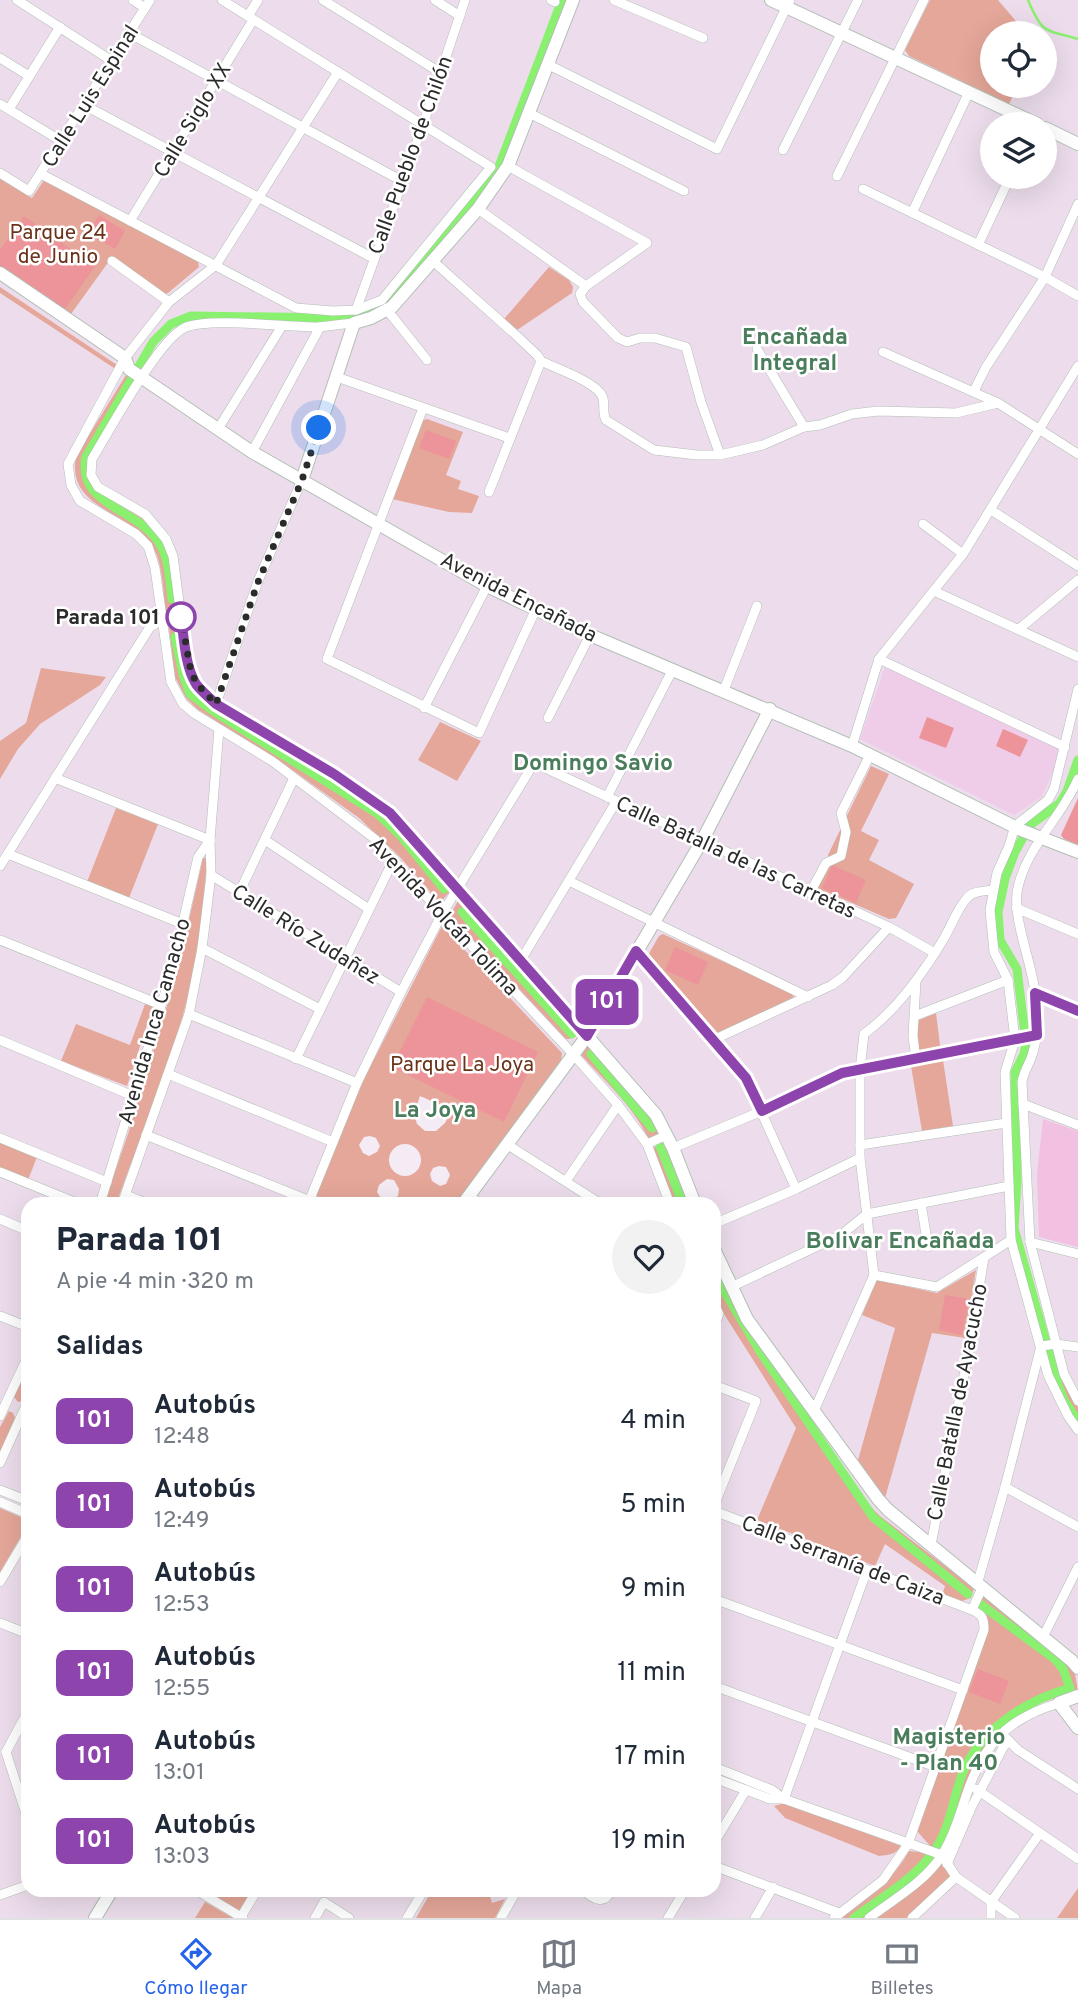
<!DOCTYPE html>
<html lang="es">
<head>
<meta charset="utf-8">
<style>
  body { margin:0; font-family:Overpass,sans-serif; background:#f2f2f3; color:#1f2937; height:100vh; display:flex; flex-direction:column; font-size:26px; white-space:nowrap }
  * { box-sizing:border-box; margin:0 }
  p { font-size:23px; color:#747a83 }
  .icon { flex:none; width:38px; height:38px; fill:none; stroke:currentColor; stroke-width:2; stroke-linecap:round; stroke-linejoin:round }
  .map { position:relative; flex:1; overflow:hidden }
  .side { position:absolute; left:21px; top:1197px; width:700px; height:700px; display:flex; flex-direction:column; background:#fff; border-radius:21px; box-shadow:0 7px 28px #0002 }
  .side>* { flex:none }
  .badge { padding:0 14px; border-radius:10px; font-size:24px; line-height:46px }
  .buttons { position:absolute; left:980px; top:21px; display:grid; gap:14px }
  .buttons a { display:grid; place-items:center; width:77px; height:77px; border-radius:50%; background:#fff; box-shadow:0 7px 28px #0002; font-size:35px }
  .you { position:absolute; width:35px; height:35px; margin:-18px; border:5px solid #fff; border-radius:50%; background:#1a73e8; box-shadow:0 0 0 10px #1a73e833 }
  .map>.badge { position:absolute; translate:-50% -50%; box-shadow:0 0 0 4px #fff }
  h2 { padding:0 35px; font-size:26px; line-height:63px }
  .round { display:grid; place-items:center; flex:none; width:74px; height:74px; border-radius:37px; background:#f2f2f3 }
  .head { display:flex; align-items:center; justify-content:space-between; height:119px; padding:0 35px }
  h1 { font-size:33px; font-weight:800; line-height:52px }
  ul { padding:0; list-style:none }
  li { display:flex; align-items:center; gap:21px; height:84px; padding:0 35px }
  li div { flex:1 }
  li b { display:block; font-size:26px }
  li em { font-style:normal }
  li .badge { min-width:77px; font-weight:700; text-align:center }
  .tabs { display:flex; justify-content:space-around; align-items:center; height:98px; border-top:2px solid #e0e1e3; background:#fff; font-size:19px; color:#747a83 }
  .tabs a { display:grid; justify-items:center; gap:4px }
  .tabs .selected { color:#2563eb }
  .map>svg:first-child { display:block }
  .education { fill:#efcce8 }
  .green { fill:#e4a799 }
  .sand { fill:#f2c0e0 }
  .pitch { fill:#ec9499 }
  .plaza { fill:#f5ebf4 }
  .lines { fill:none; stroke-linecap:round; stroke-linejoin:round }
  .stream { stroke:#8af06f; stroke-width:2.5 }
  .canal { stroke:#8af06f; stroke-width:9 }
  .street-casing { stroke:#b1bfb5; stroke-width:10 }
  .secondary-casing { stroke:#b1bfb5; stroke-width:14 }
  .street { stroke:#fff; stroke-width:9 }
  .secondary { stroke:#fff; stroke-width:12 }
  .line-casing { stroke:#fff; stroke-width:16 }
  .line { stroke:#8e44ad; stroke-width:10 }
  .walk { stroke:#2b2b2b; stroke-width:7; stroke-dasharray:0 12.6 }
  .stop-dot { fill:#fff; stroke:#8e44ad; stroke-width:3.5 }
  .labels { text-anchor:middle; stroke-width:5; stroke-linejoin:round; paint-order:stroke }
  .street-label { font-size:21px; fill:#2b2b2b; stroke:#fff }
  .park-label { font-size:21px; fill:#6a3319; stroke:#fff }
  .stop-label { font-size:21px; font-weight:bold; fill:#2b2b2b; stroke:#fff; text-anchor:end }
  .neighbourhood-label { font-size:23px; font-weight:bold; fill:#4a7d5c; stroke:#fff }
</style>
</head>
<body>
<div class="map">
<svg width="1078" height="1918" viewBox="0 0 1078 1918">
  <rect width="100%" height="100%" fill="#edddec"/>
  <path class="education" d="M885,667L1062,751L1042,797L1014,815L860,739Z"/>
  <g class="green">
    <path d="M930,0H998L1026,33H992V86H1018L1009,104L909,56L905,50Z"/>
    <path d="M0,179L32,198L44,180L198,261L199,267L168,293L165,294L112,257L71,314L0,265Z"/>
    <path d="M549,267L569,280L573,287L572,293L517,330L504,319Z"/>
    <path d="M0,287L120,367L117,370L0,293Z"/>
    <path d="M126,375L135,380L93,449L96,489C111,503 131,510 147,522C173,543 172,579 176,609L166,611C163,592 163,564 153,547C130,510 66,510 76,456Z"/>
    <path d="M427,419L463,432L446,475L461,481L458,489L479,496L472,513L449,512L392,499L421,421Z"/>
    <path d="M178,626L194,686L200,695L387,816L451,890L440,903L399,856L359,818L277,759L197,709L186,698L175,677L169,628Z"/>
    <path d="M41,668L106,677L100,685L40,724L18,749L0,779V741L26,723Z"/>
    <path d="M440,722L481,741L457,781L418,760Z"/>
    <path d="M871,766L889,774L861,831L879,840L869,860L914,884L896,918L889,919L817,888L828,866V855Z"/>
    <path d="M116,808L158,824L129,898L87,882Z"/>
    <path d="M203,858H206L207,860C203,911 197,966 183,1015C164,1079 139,1141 116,1204H104L128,1134L177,973Z"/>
    <path d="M459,899L577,1032L570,1039H566L450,915Z"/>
    <path d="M442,926L562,1053L561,1061L457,1204H337L316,1196L362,1083Z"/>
    <path d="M663,934L790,992L794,997L718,1034L713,1033L647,957L659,936Z"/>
    <path d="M145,1004L153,1006L127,1086L61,1061L76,1024L130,1045Z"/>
    <path d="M936,1013L941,1053L919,1057L916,1038L919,1020Z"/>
    <path d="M588,1046L645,1106L662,1134L648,1138C633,1106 605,1081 581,1055Z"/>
    <path d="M943,1060L953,1126L922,1131L911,1066Z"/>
    <path d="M0,1142L37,1157L28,1180L0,1169Z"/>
    <path d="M665,1142L691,1204H675L653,1148Z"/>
    <path d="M714,1260L766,1352L867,1503L880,1516L974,1588L971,1598L959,1602L942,1595L945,1586L885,1544L875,1566L757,1520L796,1428L724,1314L714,1292Z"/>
    <path d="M976,1270L965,1338L932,1333L885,1498L858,1460L895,1328L862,1315L877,1280L937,1293Z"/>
    <path d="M1054,1347L1067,1387L1078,1407V1425L1051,1375L1044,1348Z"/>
    <path d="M28,1366V1391L23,1401L18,1402L14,1397Z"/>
    <path d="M9,1411L13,1413L15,1418L0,1452V1427Z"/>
    <path d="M0,1508L23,1518L26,1528L0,1572Z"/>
    <path d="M983,1595L1067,1662L1075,1674L1078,1691C1064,1696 1049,1699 1036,1705C969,1738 970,1792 940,1852L932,1848L917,1831L988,1632L986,1613L979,1604Z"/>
    <path d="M785,1803L901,1846C897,1854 888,1855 879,1856L785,1818L774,1806Z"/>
    <path d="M909,1851L928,1853L937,1858L923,1874L865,1918H839C866,1898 893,1881 909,1851Z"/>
    <path d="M942,1861L952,1876L908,1918H874Z"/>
    <path d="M1078,1888V1918H1057Z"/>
    <path d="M211,1890H253L241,1913L209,1893Z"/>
    <path d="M432,1890H481L490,1896L492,1903L505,1899L495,1918H416Z"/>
    <path d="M205,1902L233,1918H195Z"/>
  </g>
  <path class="sand" d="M1043,1119L1078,1131V1247L1039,1237L1037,1174Z"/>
  <g class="pitch">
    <path d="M99,215L125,231L115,249L88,233Z"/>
    <path d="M24,216L95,266L63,312L0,267V250Z"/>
    <path d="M426,430L456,441L449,459L419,448Z"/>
    <path d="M927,717L954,728L946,748L919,738Z"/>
    <path d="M1003,729L1028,740L1020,757L996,746Z"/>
    <path d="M1078,798V845L1064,839L1061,835Z"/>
    <path d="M832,865L866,880L856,903L822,888Z"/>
    <path d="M675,947L708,962L698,985L665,970Z"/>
    <path d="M427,997L538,1052L504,1122L392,1067Z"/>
    <path d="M945,1295L969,1299L962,1335L939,1330Z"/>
    <path d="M978,1669L1009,1681L1000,1704L969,1692Z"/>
  </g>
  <g class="plaza">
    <path d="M420,1096L452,1110L445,1123L436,1131H425L417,1124L414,1113Z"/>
    <path d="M370,1136L376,1138L380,1146L377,1152L369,1156L363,1153L359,1145L364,1137Z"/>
    <circle cx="405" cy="1160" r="16"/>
    <path d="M439,1166L446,1167L450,1175L446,1184L440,1186L432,1181L430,1174L433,1168Z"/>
    <path d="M387,1179L394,1180L399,1189L398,1196L390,1201L381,1198L377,1192L379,1185Z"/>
  </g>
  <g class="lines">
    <path class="stream" d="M1028,0C1043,35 1044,29 1078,39"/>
    <g class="canal">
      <path d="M172,599C170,581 169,556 158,541C134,507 77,505 86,457L153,342L171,324L191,316L338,318L352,317L382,308L495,177L562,0"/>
      <path d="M175,637L184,678L190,694L213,711L378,814L401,836L444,889"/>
      <path d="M1078,760L1067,791L1059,804L1030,825L1015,852L1005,879L998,912L1000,940L1017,969L1026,1043L1024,1054L1015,1072L1017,1183L1014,1228L1058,1385L1064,1400L1078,1422"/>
      <path d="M462,912L572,1034"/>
      <path d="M591,1054L652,1128"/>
      <path d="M660,1146L683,1204"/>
      <path d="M714,1269L726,1294L761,1353L873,1517L968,1594"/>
      <path d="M854,1918C882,1897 917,1878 936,1848C951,1826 953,1797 963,1772C981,1729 1027,1700 1070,1688L1063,1669L1056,1660L979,1603"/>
    </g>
    <g class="street-casing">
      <g id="street">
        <path d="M17,0L112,61"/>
        <path d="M133,0L145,8"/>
        <path d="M323,0L441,73"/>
        <path d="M435,0L460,16"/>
        <path d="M551,0L555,2V0"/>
        <path d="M614,0L703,38"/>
        <path d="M248,16L258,0"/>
        <path d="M129,33L402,181"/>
        <path d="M0,58L29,76"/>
        <path d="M549,65L717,149L790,0"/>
        <path d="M338,72L216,265L169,302L125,358L68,464L71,485L80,501L136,534L148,546L155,568L171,682L183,704L195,714L272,761L375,839L442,914L573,1054L618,1105L647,1144L670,1204"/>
        <path d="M0,104L61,141"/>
        <path d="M84,105L373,258"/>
        <path d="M9,109L60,27"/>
        <path d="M529,113L684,191"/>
        <path d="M783,150L858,0"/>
        <path d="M508,166L647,243L586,286"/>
        <path d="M0,173L29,191L150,0"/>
        <path d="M41,174L296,308L333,311L356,310L382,300L491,167L222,0"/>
        <path d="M837,176L924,0"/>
        <path d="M863,189L1045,277L1078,296"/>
        <path d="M478,209L586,286L580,294L583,302L618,338L627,342L640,338H655L686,347L701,402L720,455"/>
        <path d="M912,213L969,92"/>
        <path d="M130,221L253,20"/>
        <path d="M978,245L1010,177"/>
        <path d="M112,261L169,302"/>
        <path d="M433,261L518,337L537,355L541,361C555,368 599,383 603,398C605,406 602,412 606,420L654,450L697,455H720L763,445L804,427L820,425L852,414L878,411L956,413L998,403"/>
        <path d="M356,310L423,125L465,0"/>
        <path d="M388,311L427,360"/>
        <path d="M354,323C342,324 329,326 317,327C287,327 206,317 184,328C157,342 110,430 92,459L91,475L98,487L145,514L166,539L173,556L181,617L191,672L197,684L216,704L334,774L390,813L587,1036"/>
        <path d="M757,349L804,427"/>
        <path d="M883,352L998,403L1078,454"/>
        <path d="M337,377L509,438"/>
        <path d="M974,391L986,367L1045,277L1078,204"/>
        <path d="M423,408L327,659L479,733L535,611"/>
        <path d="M218,429L282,326"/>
        <path d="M252,452L320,327"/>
        <path d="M489,492L541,361"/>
        <path d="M991,510L1078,566"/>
        <path d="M923,524L963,554"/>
        <path d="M934,591L1078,657"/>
        <path d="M1019,629L1078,580"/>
        <path d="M879,659L1065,747"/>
        <path d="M1078,689L1054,789L1048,800L1015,826L1009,846L997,873L990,910L994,952L1008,980L1015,1040L1005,1072L1011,1240L1048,1375L1068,1416L1078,1430"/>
        <path d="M724,690L757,606"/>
        <path d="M216,704L258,581L302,480"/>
        <path d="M424,708L487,586"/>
        <path d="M548,718L590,635"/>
        <path d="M852,746L879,659L963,554L1078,366"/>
        <path d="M55,778L210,840"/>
        <path d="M1078,779C1061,818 1028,845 1018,887C1011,916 1032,962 1035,993C1037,1012 1039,1034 1033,1052C1030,1064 1024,1070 1022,1082L1030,1242L1064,1374L1078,1401"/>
        <path d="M607,797L673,669"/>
        <path d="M265,840L369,909"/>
        <path d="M8,854L183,924"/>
        <path d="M0,866L150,627L162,620L181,617"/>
        <path d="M211,875L401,992"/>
        <path d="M569,881L808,997"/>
        <path d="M239,893L294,778"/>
        <path d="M810,893L826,863L841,856L846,832L841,813L870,755"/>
        <path d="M1016,908L1078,934"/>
        <path d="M0,940L161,1005"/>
        <path d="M202,948L320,1009"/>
        <path d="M636,951L746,1078L796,1189"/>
        <path d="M521,960L616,802"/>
        <path d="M916,981L913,1036L916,1060"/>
        <path d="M1035,993L1078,1011"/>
        <path d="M189,1014L357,1083"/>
        <path d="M915,1016L1008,980"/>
        <path d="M0,1040L133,1096"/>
        <path d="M713,1040L832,985L843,977L889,927"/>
        <path d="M296,1059L394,859"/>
        <path d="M168,1074L333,1142"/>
        <path d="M1023,1104L1078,1125"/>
        <path d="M146,1135L310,1201"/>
        <path d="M0,1138L107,1182"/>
        <path d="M647,1144L667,1135"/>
        <path d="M508,1145L601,1204"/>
        <path d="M860,1145L1006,1123"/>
        <path d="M673,1148L762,1111L842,1073L1037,1035"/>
        <path d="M0,1172L79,1204"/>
        <path d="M566,1181L618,1105"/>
        <path d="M126,1195L148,1204"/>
        <path d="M469,1197L482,1204"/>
        <path d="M921,1203L928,1247"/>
        <path d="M100,1204L172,970L198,857L210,840"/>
        <path d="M122,1204L189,1014L202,948L211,875L210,840L219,729"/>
        <path d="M308,1204L357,1083L401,992L442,914L534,763L889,927L935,953"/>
        <path d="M0,1219L28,1231"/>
        <path d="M714,1224L796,1189L860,1158"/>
        <path d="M1030,1242L1078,1254"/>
        <path d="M874,1275L860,1158V1070L864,1034C897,1010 922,975 943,940C951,927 957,909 967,898C973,891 984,891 993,890"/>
        <path d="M874,1275L937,1287L1011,1240"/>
        <path d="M731,1287L841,1235L867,1214L1009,1186"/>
        <path d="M714,1303L719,1314L714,1327"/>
        <path d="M0,1316L28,1327"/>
        <path d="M714,1385L756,1401L714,1506"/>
        <path d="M814,1411L874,1275"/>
        <path d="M0,1416L28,1356"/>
        <path d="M0,1463L28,1401"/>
        <path d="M1005,1487L1078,1527"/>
        <path d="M0,1490L28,1501"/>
        <path d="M0,1502L28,1514"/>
        <path d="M714,1511L972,1610C983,1615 984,1619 984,1630L908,1844L883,1880L834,1918"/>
        <path d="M931,1545L967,1360L984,1258"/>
        <path d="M0,1582L28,1535"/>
        <path d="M977,1585L1005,1487L1041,1346L1056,1344L1078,1347"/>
        <path d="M714,1599L963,1690"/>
        <path d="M972,1610L982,1588"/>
        <path d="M0,1623L28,1634"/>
        <path d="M1043,1637L1078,1567"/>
        <path d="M714,1686L936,1767"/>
        <path d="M1006,1738L1018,1750L1078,1789"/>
        <path d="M6,1752L28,1820"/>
        <path d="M6,1752L28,1711"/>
        <path d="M714,1767L772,1790L784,1799L942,1855L956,1877L1015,1918"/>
        <path d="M714,1778L770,1799H783"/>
        <path d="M976,1789L1078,1859"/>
        <path d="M784,1799L867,1570"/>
        <path d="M714,1843L746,1790"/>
        <path d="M947,1864L972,1806L1004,1746L1009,1741"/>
        <path d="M714,1866L839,1913"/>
        <path d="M196,1890L243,1918"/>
        <path d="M583,1890C593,1899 605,1906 611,1890"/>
        <path d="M0,1895L28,1885"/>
        <path d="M241,1917L257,1890"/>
        <path d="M315,1918L324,1902L349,1918"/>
        <path d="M407,1918L424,1890"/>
        <path d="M501,1918L517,1890"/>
        <path d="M668,1918L685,1890"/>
        <path d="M755,1918L773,1887"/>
        <path d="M869,1918C894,1899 925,1882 942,1855C953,1837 959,1817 966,1796C983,1745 1006,1719 1059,1703"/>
        <path d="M912,1918L956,1877"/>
        <path d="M991,1918V1902L1040,1833"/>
      </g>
    </g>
    <g class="secondary-casing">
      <g id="secondary">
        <path d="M771,0L1037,124"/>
        <path d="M1045,128L1078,144"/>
        <path d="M0,273L125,358L129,369L252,452L487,586L590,635L852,746L1021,830L1078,852"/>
        <path d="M302,480L354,323L371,318L392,307L478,209L508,166L573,0"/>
        <path d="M587,1036L656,1115L673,1148L695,1204"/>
        <path d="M463,1204L587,1036L702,841L770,709"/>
        <path d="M714,1249L747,1319L878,1499L888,1510L1072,1661L1078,1668"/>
        <path d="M1078,1696L1059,1703L1078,1728"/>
        <path d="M95,1918L112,1890"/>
      </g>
    </g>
    <use href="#street" class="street"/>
    <use href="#secondary" class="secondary"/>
  </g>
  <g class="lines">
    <g class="line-casing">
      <path id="line" d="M181,617C184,638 185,666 196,684C201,691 210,698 216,704L334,774L390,813L587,1036L636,951L746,1078L762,1111L842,1073L1037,1035L1035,993L1078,1011"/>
    </g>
    <use href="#line" class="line"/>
    <path class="walk" d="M181,617L191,672L197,684L216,704L258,582L302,480L319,428"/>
  </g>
  <circle class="stop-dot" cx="181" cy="617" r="14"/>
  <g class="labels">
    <g class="street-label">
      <text transform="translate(90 96) rotate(-58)" y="7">Calle Luis Espinal</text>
      <text transform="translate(192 120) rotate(-59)" y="7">Calle Siglo XX</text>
      <text transform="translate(410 155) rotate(-70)" y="7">Calle Pueblo de Chilón</text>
      <text transform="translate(519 597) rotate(27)" y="7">Avenida Encañada</text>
      <text transform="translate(736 857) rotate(25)" y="7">Calle Batalla de las Carretas</text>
      <text transform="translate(444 916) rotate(47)" y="7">Avenida Volcán Tolima</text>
      <text transform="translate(306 934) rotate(32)" y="7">Calle Río Zudañez</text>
      <text transform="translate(154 1021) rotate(-74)" y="7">Avenida Inca Camacho</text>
      <text transform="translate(957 1402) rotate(-79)" y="7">Calle Batalla de Ayacucho</text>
      <text transform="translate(843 1560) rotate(21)" y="7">Calle Serranía de Caiza</text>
    </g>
    <g class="park-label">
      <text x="58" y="239">Parque 24<tspan x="58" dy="24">de Junio</tspan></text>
      <text x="462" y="1071">Parque La Joya</text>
    </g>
    <g class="stop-label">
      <text x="160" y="624">Parada 101</text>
    </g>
    <g class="neighbourhood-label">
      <text x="795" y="344">Encañada<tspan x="795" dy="26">Integral</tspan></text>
      <text x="593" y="770">Domingo Savio</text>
      <text x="435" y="1117">La Joya</text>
      <text x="900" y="1248">Bolivar Encañada</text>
      <text x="949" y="1744">Magisterio<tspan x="949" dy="26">- Plan 40</tspan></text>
    </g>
  </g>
</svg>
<div class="buttons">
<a><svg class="icon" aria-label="locate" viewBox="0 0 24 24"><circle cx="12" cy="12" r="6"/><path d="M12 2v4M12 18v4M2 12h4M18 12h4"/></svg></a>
<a><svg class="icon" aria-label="layers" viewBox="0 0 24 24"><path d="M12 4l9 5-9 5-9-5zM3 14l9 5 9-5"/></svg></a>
</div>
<div class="you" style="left:319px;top:428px"></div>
<b class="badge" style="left:607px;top:1002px;background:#8e44ad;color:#fff">101</b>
<section class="side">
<div class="head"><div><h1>Parada 101</h1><p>A pie · 4 min · 320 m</p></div><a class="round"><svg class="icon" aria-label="heart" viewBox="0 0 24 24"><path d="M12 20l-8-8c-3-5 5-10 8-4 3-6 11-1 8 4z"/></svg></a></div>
<h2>Salidas</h2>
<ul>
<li><span class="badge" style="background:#8e44ad;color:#fff">101</span><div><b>Autobús</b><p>12:48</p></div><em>4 min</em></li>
<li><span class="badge" style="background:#8e44ad;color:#fff">101</span><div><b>Autobús</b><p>12:49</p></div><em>5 min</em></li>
<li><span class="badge" style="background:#8e44ad;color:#fff">101</span><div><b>Autobús</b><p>12:53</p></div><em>9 min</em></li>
<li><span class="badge" style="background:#8e44ad;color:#fff">101</span><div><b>Autobús</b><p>12:55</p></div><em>11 min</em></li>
<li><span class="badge" style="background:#8e44ad;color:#fff">101</span><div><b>Autobús</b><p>13:01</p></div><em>17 min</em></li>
<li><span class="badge" style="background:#8e44ad;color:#fff">101</span><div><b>Autobús</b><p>13:03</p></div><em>19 min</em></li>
</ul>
</section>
</div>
<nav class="tabs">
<a class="selected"><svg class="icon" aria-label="directions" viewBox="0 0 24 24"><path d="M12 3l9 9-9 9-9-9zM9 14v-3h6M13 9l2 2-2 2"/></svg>Cómo llegar</a>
<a><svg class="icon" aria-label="map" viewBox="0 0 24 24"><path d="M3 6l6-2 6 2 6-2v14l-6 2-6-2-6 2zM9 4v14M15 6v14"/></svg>Mapa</a>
<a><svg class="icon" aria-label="tickets" viewBox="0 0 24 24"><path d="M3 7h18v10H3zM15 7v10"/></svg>Billetes</a>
</nav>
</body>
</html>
